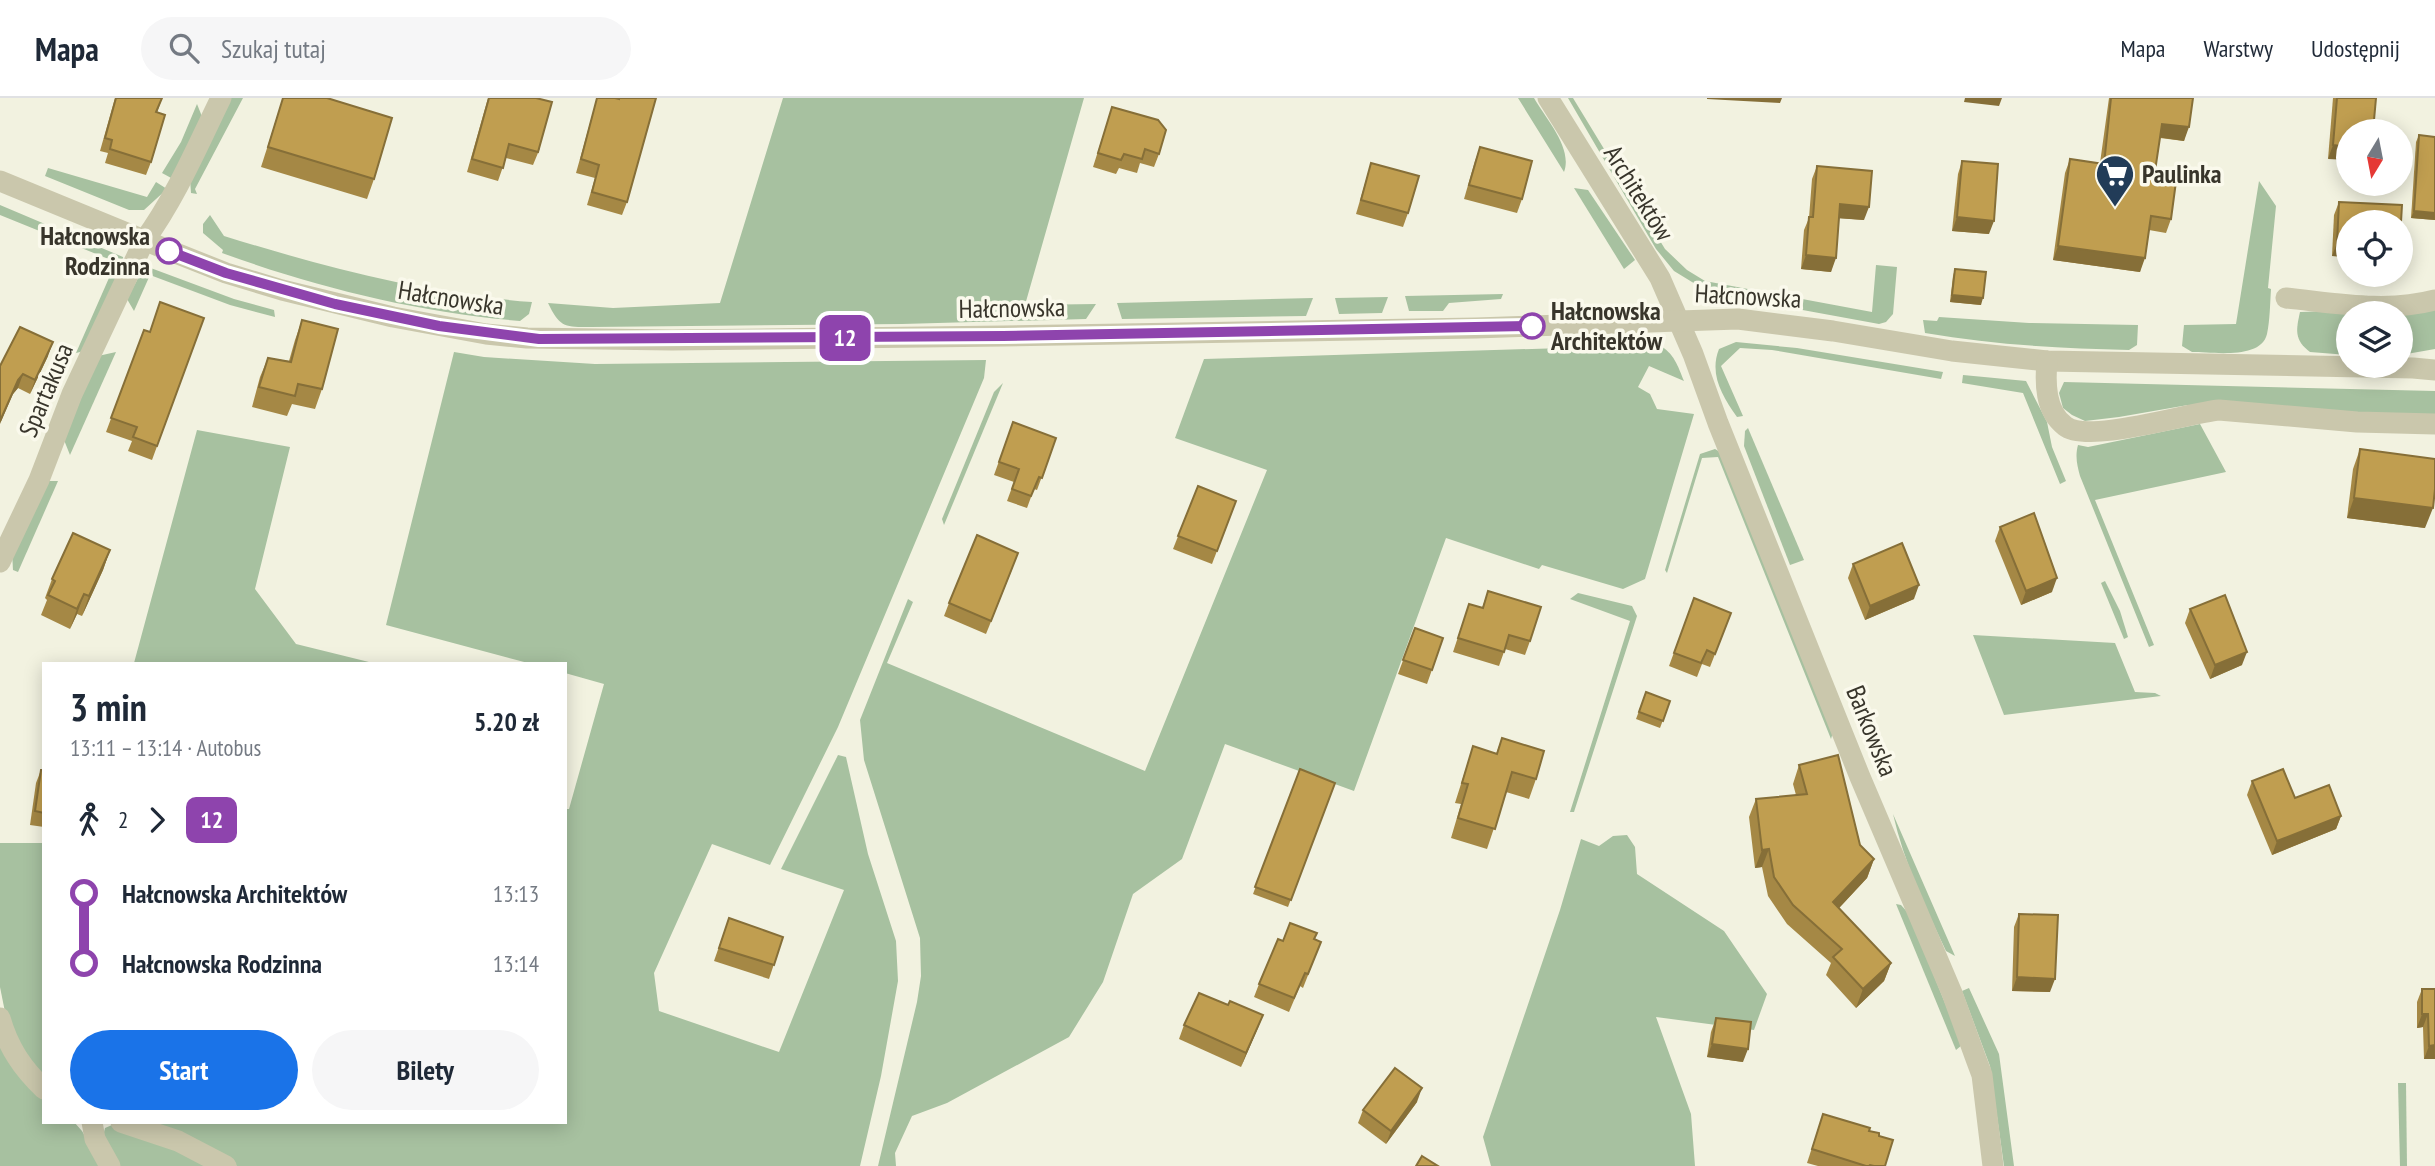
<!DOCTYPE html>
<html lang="pl">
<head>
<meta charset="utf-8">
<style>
  body { margin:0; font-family:"PT Sans Narrow",sans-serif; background:#f6f6f7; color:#1f2937; height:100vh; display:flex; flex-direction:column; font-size:26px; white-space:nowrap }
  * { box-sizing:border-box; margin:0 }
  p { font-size:23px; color:#747a83 }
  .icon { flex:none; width:38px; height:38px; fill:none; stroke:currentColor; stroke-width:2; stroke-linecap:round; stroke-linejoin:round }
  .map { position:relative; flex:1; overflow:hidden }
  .panel { position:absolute; left:42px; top:564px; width:525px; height:462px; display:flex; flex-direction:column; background:#fff; border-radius:0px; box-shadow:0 4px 18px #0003 }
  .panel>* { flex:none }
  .badge { padding:0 14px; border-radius:10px; font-size:24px; line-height:46px }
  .needle { width:46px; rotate:190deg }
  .fabs { position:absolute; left:2336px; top:21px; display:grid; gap:14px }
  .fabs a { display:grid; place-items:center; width:77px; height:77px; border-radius:50%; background:#fff; box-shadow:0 4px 18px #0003; font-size:35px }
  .map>.badge { position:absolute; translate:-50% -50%; box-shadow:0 0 0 4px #fff }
  .legs { display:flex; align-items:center; gap:10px; height:77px; padding:0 28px; font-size:23px }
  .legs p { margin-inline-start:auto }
  .summary { display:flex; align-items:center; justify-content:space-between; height:119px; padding:0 28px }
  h1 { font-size:38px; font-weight:600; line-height:52px }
  .action { display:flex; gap:14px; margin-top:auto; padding:14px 28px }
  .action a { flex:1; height:80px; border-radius:42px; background:#1a73e8; color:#fff; font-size:28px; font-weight:600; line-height:80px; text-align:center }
  .action a+a { background:#f6f6f7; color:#1f2937 }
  ul { padding:0 28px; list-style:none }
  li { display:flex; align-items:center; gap:24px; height:70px; font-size:26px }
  li i { display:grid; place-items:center; width:10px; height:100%; margin:0 9px; background:currentColor }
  li i::after { content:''; width:18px; height:18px; margin:-9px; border:5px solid; border-radius:50%; background:#fff }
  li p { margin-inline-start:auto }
  li:first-child i { background:linear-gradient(#0000 50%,currentColor 0) }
  li:last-child i { background:linear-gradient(currentColor 50%,#0000 0) }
  header { display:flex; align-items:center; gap:42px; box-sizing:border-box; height:98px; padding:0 35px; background:#fff; border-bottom:2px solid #e0e1e3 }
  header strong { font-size:33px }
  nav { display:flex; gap:38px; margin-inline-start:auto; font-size:24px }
  .search { width:490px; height:63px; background:#f6f6f7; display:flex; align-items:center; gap:18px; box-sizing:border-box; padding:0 24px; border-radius:38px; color:#747a83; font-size:26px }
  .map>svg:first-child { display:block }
  .green { fill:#a7c1a0 }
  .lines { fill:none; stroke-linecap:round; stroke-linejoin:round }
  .minor { stroke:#cac7ac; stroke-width:21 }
  .wall { fill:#a58845 }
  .shaded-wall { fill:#866f38 }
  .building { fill:#c09e50; stroke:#866f38; stroke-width:2 }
  .line-1-casing { stroke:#fff; stroke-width:16 }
  .line-1 { stroke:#8e44ad; stroke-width:10 }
  .stop-1-dot { fill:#fff; stroke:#8e44ad; stroke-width:3.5 }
  .labels { text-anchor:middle; stroke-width:7; stroke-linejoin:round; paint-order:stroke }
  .poi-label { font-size:26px; font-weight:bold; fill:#38352b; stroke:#faf9ec; text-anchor:start }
  .street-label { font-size:26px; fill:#38352b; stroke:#faf9ec }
  .stop-label { font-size:26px; font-weight:bold; fill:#38352b; stroke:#faf9ec; text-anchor:end }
</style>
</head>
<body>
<header>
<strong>Mapa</strong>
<div class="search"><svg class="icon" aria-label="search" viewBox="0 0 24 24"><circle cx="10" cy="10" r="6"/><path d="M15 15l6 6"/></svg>Szukaj tutaj</div>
<nav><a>Mapa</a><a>Warstwy</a><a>Udostępnij</a></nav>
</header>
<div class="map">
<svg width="2435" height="1068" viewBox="0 0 2435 1068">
  <rect width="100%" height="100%" fill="#f2f2e0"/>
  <g class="green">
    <path d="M229,0H243L195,91L197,96L191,95L190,81Z"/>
    <path d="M783,0H1084L1025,207L1096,206L1086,221L902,226L591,229C565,229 560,230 548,205L613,210L720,205Z"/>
    <path d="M1518,0H1534C1546,21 1573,50 1564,74Z"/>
    <path d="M1568,0H1573L1665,151L1687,172L1705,183L1872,214L1876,167L1897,169L1893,216L1886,224L1879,226L1710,195L1674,173L1656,151Z"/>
    <path d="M197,6L203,21L173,81L162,75L181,44Z"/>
    <path d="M48,70L147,99L156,84L167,91L144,112H129L45,78Z"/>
    <path d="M2259,83L2276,108L2268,190L2271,191C2270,206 2270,222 2267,236C2261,262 2212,254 2192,254L2182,248L2184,227L2236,226Z"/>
    <path d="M1574,90L1588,92L1635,162L1624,171Z"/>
    <path d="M0,107L123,159L124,166L84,253L76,255L116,164L0,117Z"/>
    <path d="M210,117L224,138C325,169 425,196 532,204L529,216L520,223C417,214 319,190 222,155L223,152L203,135V126Z"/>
    <path d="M144,169H148L234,201L274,212L275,219L230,207L150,177L134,213L127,201Z"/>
    <path d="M1503,196L1501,201L1449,205L1443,213H1409L1405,198Z"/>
    <path d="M1388,199L1382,215L1339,216L1335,200Z"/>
    <path d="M1313,200L1306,218L1122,221L1117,205Z"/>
    <path d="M2435,210V251L2401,257V215Z"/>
    <path d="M2328,213L2348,215V257L2310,254C2294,242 2296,232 2300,214Z"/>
    <path d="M1939,219L2029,225L2138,227L2137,247L2129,252C2060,250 1993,247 1925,235L1923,222L1937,223Z"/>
    <path d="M1736,244L1797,250L1943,274L1941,281L1772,252L1740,250L1721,268L1743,318L1737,319C1722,298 1709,276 1719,251Z"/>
    <path d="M1659,247C1674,255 1678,268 1684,283L1649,268L1638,289L1650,296L1657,311L1694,316L1645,481L1623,491L1542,467L1539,471L1446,440L1354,693L1225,646L1182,761L1133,796L1103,884L1069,939L947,1005L912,1018L895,1055L896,1068H878L917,904L921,878L920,840L864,662L860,622L908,501L913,504L887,565L1145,673L1267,372L1175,340L1204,261Z"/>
    <path d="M116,254L70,357L64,342L98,258Z"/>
    <path d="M454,254L484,259L595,266L986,262L984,280L838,629L770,767L712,746L654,875L659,913L779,954L844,792L781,771L838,657L846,659L868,756L896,843L898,883L881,978L860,1068H237L140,1024H565V711H569L604,586L565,575V565H528L386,527Z"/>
    <path d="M1963,277L2026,283L2047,324L2052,349L2066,383L2060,386L2023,295L1962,285Z"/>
    <path d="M2064,284L2435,293V318L2188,307L2119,319L2085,323L2072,317L2063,310L2059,295Z"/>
    <path d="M1003,285L944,427L942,421L994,294Z"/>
    <path d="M2200,326L2226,374L2095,402L2154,547L2149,549L2080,378C2077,367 2075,358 2078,347L2088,349Z"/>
    <path d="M1748,330L1804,462L1790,467L1744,348L1745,333Z"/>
    <path d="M197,332L290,349L255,491L296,546L373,565H134Z"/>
    <path d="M1715,351L1720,354L1833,634L1831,641L1718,359L1702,360L1667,475L1665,472L1700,356Z"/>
    <path d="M46,383H58L18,474L13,472L12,454Z"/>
    <path d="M2105,483L2120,513L2128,539L2124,541L2101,485Z"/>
    <path d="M1578,495L1632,508L1637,518L1574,714H1570L1630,523L1570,501Z"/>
    <path d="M1973,537L2115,545L2135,594L2155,595L2161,598L2004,617Z"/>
    <path d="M1893,716L1955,858L1946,853C1925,808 1904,765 1893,716Z"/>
    <path d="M1627,737L1635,749L1637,776L1724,833L1767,896L1754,932L1656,919L1691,1016L1695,1068H1491L1483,1039L1560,812L1581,741L1599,748L1613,738Z"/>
    <path d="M0,745H44V983L31,971L5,914L0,889Z"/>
    <path d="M1896,806L1901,807L1909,816L1962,947L1956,952Z"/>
    <path d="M1969,890L1999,956L2014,1068H2004L1990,968L1962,893Z"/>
    <path d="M0,938L44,996V1024H74L82,1033L102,1068H0Z"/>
    <path d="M2398,985H2406L2407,1068H2400Z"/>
    <path d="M112,1027L214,1068H118L103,1038L105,1030Z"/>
  </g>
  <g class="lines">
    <g class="minor">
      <path d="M1548,0L1660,180L1693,256L1718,325L1860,679L1952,895L1976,961L1982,977L1993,1068"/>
      <path d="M0,83L168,152L226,175L282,192L393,219L486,236L527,240L672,242L1003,238L1476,230L1738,221L1833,233L1952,253L2047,263L2413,270L2435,272"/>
      <path d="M2286,200C2335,205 2387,215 2435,202"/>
      <path d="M2047,263C2045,285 2045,313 2065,328C2087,346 2188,315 2219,312L2357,324L2435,326"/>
      <path d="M0,464L39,382L72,296L144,143C176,99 197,49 221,0"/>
      <path d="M0,920C8,949 22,970 44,991"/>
      <path d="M92,1024L95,1041L110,1068"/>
      <path d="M121,1024L178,1043L226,1068"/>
    </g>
  </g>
  <g class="wall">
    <path d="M115,0H162L157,15L151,64L146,77L105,65L108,55L100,53Z"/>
    <path d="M283,0H327L374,81L367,101L261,69Z"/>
    <path d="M488,0H536L540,50L533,67L506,60L498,83L467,74Z"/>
    <path d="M597,0H656L627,104L622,117L587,107L595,80L576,75Z"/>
    <path d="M2109,0H2193L2184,43L2160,40L2155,73L2171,121L2166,135L2149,132L2140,174L2053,162L2065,75L2070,61L2100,65Z"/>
    <path d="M2333,0H2376L2328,61Z"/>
    <path d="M1112,9L1159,56L1154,69L1140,65L1137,75L1119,70L1116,76L1093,69Z"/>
    <path d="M2419,37L2435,39V122L2411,120L2416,44Z"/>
    <path d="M1480,49L1522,101L1517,115L1464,101L1475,63Z"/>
    <path d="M1962,63L1989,136L1952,133L1958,76Z"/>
    <path d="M1371,65L1408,115L1403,129L1356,116Z"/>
    <path d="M1817,68L1864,122L1839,120L1831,174L1801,171L1804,132L1809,120L1812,81Z"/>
    <path d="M2339,104L2348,124V159L2332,158L2334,117Z"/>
    <path d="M1955,171L1981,207L1950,204L1953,178Z"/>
    <path d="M204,220L152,362L128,353L132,343L106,334L144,232L149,234Z"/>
    <path d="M302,222L322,291L315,311L292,306L287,318L252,309L260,279L268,260L289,263L295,242Z"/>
    <path d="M48,258L30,296L18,290L13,296L0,268Z"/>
    <path d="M1013,324L1056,340L1037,392L1034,391L1027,410L1007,403L1014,384L994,377Z"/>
    <path d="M2360,351L2425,430L2347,420L2353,371Z"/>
    <path d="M1198,388L1236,403L1212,466L1173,451Z"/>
    <path d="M2000,429L2052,494L2021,507L1995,443Z"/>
    <path d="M110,452L103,472L82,518L77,516L70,531L41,517L47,502L45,500L52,481Z"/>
    <path d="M1853,466L1914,501L1865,522L1848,480Z"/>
    <path d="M1013,469L986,536L944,518L949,505Z"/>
    <path d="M1488,493L1530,543L1525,557L1505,551L1499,568L1453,554L1469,506L1482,510Z"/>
    <path d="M1694,500L1731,515L1710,569L1702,566L1697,579L1669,568Z"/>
    <path d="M2190,511L2242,567L2210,581L2185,525Z"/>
    <path d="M1415,530L1443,540L1427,586L1398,576Z"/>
    <path d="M1646,594L1670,603L1660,630L1636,621Z"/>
    <path d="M1502,640L1536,681L1529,701L1506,694L1487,751L1451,740L1461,706L1455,705L1473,648L1496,656Z"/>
    <path d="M1799,667L1860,747L1874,761L1867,780L1839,810L1891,865L1884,883L1856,910L1826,877L1831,865L1787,826L1768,798L1762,769L1755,770L1749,719L1756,701L1796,697L1793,686Z"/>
    <path d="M1300,671L1335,685L1288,809L1253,796Z"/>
    <path d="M41,672H44V729L30,727L36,685Z"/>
    <path d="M2252,683L2341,718L2336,731L2272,757L2247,697Z"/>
    <path d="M2019,816L2050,894L2012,893L2014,829Z"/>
    <path d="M729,820L783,839L769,881L714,863Z"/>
    <path d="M1314,841L1321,844L1303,890L1300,888L1289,914L1254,899L1259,886L1283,843Z"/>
    <path d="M2422,891H2435V961H2424L2423,929L2417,930V904Z"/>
    <path d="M1228,907L1263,917L1241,969L1179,941L1184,927Z"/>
    <path d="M1716,920L1743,964L1707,959L1711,934Z"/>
    <path d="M1417,1004L1386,1046L1358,1025L1363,1012Z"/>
    <path d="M1823,1016L1869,1033L1879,1038L1885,1068H1818L1807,1065Z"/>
  </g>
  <g class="shaded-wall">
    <path d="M1707,0H1782L1780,5L1707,1Z"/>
    <path d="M1965,0H2002L1999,8L1964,4Z"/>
    <path d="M2162,26L2189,29L2184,43L2157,39Z"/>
    <path d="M2333,47L2348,49V62L2328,61Z"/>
    <path d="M1840,106L1869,109L1864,122L1835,120Z"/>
    <path d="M2414,113L2435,115V122L2411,120Z"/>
    <path d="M1957,119L1994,123L1989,136L1952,133Z"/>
    <path d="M2337,145L2348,146V159L2332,158Z"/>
    <path d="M2058,148L2145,160L2140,174L2053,162Z"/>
    <path d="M1806,157L1836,160L1831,174L1801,171Z"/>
    <path d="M1952,197L1983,200L1981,207L1950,204Z"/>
    <path d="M53,244L48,258L30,296L35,282Z"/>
    <path d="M23,276L18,290L13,296L0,326V323L18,282Z"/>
    <path d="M2354,400L2433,410L2425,430L2347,420Z"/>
    <path d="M110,452L103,472L82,518L89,498Z"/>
    <path d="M2057,480L2052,494L2021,507L2026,493Z"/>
    <path d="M1919,487L1914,501L1865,522L1870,508Z"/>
    <path d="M84,496L77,516L70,531L77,511Z"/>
    <path d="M2247,554L2242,567L2210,581L2215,567Z"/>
    <path d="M2341,718L2336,731L2272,757L2277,743Z"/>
    <path d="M1769,751L1762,769L1755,770L1762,752Z"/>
    <path d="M1874,761L1867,780L1827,823L1833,804Z"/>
    <path d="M1891,865L1884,883L1856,910L1863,891Z"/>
    <path d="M2017,879L2055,881L2050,894L2012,893Z"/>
    <path d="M2422,916H2428L2423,929L2417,930Z"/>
    <path d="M1263,917L1258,930L1241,969L1246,955Z"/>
    <path d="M1712,946L1748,951L1743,964L1707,959Z"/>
    <path d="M2435,947V961H2424L2429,948Z"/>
    <path d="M1422,990L1417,1004L1386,1046L1391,1033Z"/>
  </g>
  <g class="building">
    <path d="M116,0H162L156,14L165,17L151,64L110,51L112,42L105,40Z"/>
    <path d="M283,0H327L392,20L374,81L268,49Z"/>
    <path d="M489,0H536L552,4L538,54L509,46L503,70L472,61Z"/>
    <path d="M597,0H615L619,1V0H656L627,104L592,94L599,67L581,61Z"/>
    <path d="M2111,0H2193L2189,29L2162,26L2155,73L2177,76L2171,121L2151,118L2145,160L2058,148L2070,61L2104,66Z"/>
    <path d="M2337,0H2376L2373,33H2348V49L2333,47Z"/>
    <path d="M1112,9L1158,22L1166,32L1159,56L1145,51L1142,61L1124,56L1121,62L1098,55Z"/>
    <path d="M2419,37L2435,39V115L2414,113Z"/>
    <path d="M1480,49L1532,63L1522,101L1469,87Z"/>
    <path d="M1962,63L1998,66L1994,123L1957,119Z"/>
    <path d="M1371,65L1419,78L1408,115L1361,102Z"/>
    <path d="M1817,68L1872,73L1869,109L1840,106L1836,160L1806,157L1809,119H1813Z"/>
    <path d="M2339,104L2402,107L2401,124H2348V146L2337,145Z"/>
    <path d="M1955,171L1986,174L1983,200L1952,197Z"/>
    <path d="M160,204L204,220L157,348L133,339L137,329L111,320L144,232L150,234Z"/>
    <path d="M302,222L338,231L322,291L298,286L295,298L259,289L268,260L291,264Z"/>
    <path d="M20,229L53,244L35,282L23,276L18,282L0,323V268Z"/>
    <path d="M1013,324L1056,340L1042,380L1039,379L1031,398L1012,391L1019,371L999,364Z"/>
    <path d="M2360,351L2435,361V391L2433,410L2354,400Z"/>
    <path d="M1198,388L1236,403L1217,453L1178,438Z"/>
    <path d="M2034,415L2057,480L2026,493L2000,429Z"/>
    <path d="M73,435L110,452L89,498L84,496L77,511L48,497L55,483L52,481Z"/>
    <path d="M977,437L1018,455L991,523L949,505Z"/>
    <path d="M1902,445L1919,487L1870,508L1853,466Z"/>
    <path d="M1488,493L1541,509L1530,543L1509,537L1504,554L1458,540L1469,506L1483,510Z"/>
    <path d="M2225,497L2247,554L2215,567L2190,511Z"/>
    <path d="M1694,500L1731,515L1715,556L1707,552L1701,565L1674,555Z"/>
    <path d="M1415,530L1443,540L1432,572L1403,562Z"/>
    <path d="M1646,594L1670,603L1663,623L1639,614Z"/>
    <path d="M1502,640L1544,653L1536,681L1512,674L1495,731L1458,720L1468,686L1462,685L1473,648L1497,656Z"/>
    <path d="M1838,657L1860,747L1874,761L1833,804L1891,865L1863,891L1833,859L1842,851L1793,807L1774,779L1769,751L1762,752L1756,701L1807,696L1799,667Z"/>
    <path d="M1300,671L1335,685L1291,802L1255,789Z"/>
    <path d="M2283,671L2295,700L2329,687L2341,718L2277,743L2252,683Z"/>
    <path d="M41,672H44V715L35,713Z"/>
    <path d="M2019,816L2058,817L2055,881L2017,879Z"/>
    <path d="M729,820L783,839L774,867L719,850Z"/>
    <path d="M1290,825L1317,835L1314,841L1321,844L1308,876L1305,875L1294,900L1259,886L1278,841L1283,843Z"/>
    <path d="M2422,891H2435V947L2429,948L2428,916H2422Z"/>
    <path d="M1199,895L1228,907L1230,903L1263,917L1246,955L1184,927Z"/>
    <path d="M1716,920L1751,924L1748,951L1712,946Z"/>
    <path d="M1395,970L1422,990L1391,1033L1363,1012Z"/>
    <path d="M1823,1016L1870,1030L1869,1033L1879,1035V1038L1893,1042L1885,1068H1874L1870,1067L1869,1068H1866L1812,1051Z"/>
    <path d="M1422,1058L1438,1068H1416Z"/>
  </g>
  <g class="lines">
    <g class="line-1-casing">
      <path id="line-1" d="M169,153L226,175L335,206L439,228L539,241L1003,238L1532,228"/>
    </g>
    <use href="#line-1" class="line-1"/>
  </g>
  <defs>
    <g id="supermarket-pin" transform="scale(2.0125)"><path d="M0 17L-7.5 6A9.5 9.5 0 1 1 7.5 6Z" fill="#223c58" stroke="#faf9ec"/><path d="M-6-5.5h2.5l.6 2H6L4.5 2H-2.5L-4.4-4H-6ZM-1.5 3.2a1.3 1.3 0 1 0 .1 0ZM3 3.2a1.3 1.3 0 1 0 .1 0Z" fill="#fff"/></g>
  </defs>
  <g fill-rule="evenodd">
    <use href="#supermarket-pin" x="2115" y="76"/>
  </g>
  <g class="stop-1-dot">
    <circle cx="169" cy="153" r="12"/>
    <circle cx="1532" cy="228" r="12"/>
  </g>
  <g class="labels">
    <g class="poi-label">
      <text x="2142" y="85">Paulinka</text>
    </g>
    <g class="street-label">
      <text transform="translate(1639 95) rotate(58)" y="9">Architektów</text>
      <text transform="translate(1748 198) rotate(3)" y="9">Hałcnowska</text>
      <text transform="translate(451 200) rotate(9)" y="9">Hałcnowska</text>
      <text transform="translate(1012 210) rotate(-1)" y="9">Hałcnowska</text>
      <text transform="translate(46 292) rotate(-67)" y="9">Spartakusa</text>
      <text transform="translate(1872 633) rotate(68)" y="9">Barkowska</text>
    </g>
    <g class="stop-label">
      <text x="150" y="147">Hałcnowska<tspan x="150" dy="30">Rodzinna</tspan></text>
      <text x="1551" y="222" text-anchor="start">Hałcnowska<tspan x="1551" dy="30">Architektów</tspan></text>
    </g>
  </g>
</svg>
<div class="fabs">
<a><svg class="needle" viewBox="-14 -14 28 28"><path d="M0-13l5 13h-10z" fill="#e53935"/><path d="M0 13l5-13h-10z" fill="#747a83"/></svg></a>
<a><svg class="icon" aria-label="locate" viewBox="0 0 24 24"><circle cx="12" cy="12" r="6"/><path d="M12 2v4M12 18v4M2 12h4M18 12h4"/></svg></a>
<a><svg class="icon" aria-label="layers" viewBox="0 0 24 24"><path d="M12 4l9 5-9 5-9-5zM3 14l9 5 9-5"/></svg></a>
</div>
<b class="badge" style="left:845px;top:240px;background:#8e44ad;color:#fff">12</b>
<section class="panel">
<div class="summary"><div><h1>3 min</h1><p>13:11 – 13:14 · Autobus</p></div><b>5.20 zł</b></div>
<div class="legs"><svg class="icon" aria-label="walk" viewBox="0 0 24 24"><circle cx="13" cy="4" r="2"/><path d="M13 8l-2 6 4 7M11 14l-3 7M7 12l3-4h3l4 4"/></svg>2<svg class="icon" aria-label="forward" viewBox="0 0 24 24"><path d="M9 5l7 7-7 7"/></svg><b class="badge" style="background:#8e44ad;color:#fff">12</b></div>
<ul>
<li><i style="color:#8e44ad"></i><b>Hałcnowska Architektów</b><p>13:13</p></li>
<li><i style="color:#8e44ad"></i><b>Hałcnowska Rodzinna</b><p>13:14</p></li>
</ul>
<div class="action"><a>Start</a><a>Bilety</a></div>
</section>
</div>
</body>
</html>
